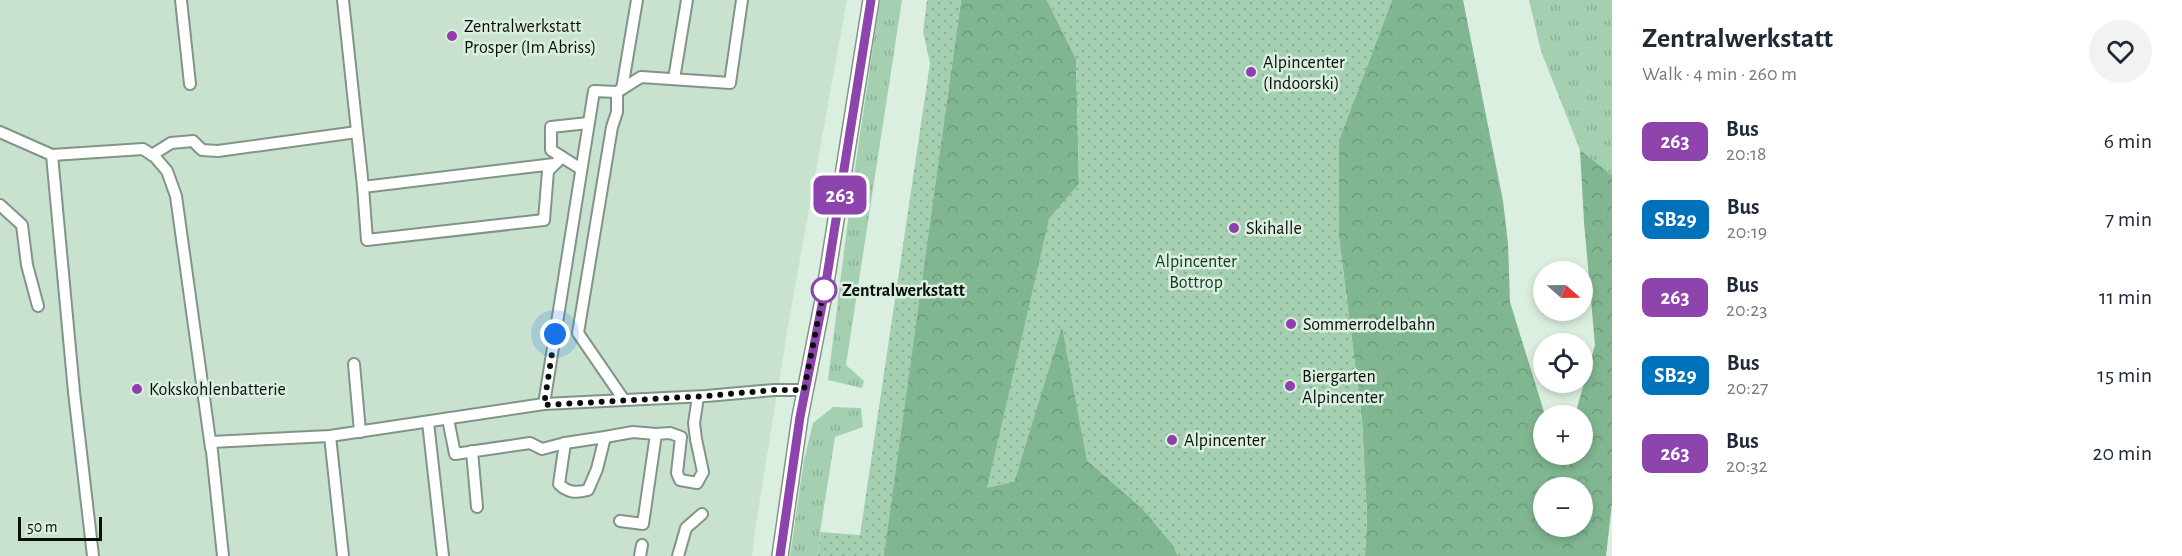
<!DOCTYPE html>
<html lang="en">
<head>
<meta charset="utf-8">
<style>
  body { margin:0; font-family:"Alegreya Sans",sans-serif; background:#f2f2f3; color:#1f2937; height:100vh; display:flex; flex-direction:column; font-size:22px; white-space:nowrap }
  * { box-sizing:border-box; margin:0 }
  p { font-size:20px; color:#747a83 }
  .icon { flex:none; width:33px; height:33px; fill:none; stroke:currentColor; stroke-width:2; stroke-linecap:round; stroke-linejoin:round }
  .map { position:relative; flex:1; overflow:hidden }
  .details { display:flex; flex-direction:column; background:#fff; width:570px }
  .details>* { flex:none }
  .badge { padding:0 12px; border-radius:9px; font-size:21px; line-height:39px }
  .needle { width:39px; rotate:110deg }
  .buttons { position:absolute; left:1533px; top:261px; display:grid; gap:12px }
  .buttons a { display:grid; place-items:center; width:60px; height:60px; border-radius:50%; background:#fff; box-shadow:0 3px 9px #0003; font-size:30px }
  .scale { position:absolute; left:18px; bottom:15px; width:84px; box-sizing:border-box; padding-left:6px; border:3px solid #080e0a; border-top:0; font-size:16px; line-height:21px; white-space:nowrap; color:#080e0a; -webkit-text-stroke:4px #dbefe0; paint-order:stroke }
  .you { position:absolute; width:30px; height:30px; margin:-15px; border:4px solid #fff; border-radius:50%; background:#1a73e8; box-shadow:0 0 0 9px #1a73e833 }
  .map>.badge { position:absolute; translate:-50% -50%; box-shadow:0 0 0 3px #fff }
  .round { display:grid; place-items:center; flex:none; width:63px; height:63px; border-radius:32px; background:#f2f2f3 }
  .headline { display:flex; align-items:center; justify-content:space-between; height:102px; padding:0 30px }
  h1 { font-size:28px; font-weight:700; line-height:45px }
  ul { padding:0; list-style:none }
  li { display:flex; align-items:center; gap:18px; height:78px; padding:0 30px }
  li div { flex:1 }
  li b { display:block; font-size:22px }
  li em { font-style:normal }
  li .badge { min-width:66px; font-weight:700; text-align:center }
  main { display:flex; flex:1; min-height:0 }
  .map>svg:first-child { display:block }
  .built { fill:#c8e2cf }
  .grass { fill:url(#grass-tufts) }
  .forest { fill:url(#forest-crowns); fill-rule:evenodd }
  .park { fill:url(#park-dots) }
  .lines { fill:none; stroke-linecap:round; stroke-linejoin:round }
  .minor-casing { stroke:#829487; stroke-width:14 }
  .secondary-casing { stroke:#829487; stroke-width:18 }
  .minor { stroke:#fff; stroke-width:10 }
  .secondary { stroke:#fff; stroke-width:15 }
  .line-casing { stroke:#fff; stroke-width:14 }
  .line { stroke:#8e44ad; stroke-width:9 }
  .walk { stroke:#080e0a; stroke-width:6; stroke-dasharray:0 10.8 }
  .poi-dot { fill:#903ead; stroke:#dbefe0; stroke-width:2 }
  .stop-dot { fill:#fff; stroke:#8e44ad; stroke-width:3 }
  .labels { text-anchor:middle; stroke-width:5; stroke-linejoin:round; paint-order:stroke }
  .poi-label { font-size:18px; fill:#080e0a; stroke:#dbefe0; text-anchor:start }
  .park-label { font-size:18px; fill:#0e391f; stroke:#dbefe0 }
  .stop-label { font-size:18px; font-weight:bold; fill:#080e0a; stroke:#dbefe0; text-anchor:start }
</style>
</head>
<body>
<main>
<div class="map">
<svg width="1612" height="556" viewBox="0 0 1612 556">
  <defs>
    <pattern id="grass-tufts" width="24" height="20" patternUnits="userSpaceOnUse" patternTransform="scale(1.5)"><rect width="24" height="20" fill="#a4cfb0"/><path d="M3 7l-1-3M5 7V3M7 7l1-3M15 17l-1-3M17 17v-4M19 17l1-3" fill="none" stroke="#8cb196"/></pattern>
    <pattern id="forest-crowns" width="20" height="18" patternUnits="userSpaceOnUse" patternTransform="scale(1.5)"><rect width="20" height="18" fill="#80b690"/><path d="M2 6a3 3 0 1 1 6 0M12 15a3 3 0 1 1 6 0" fill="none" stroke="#6d9b7b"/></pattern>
    <pattern id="park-dots" width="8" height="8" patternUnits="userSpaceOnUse" patternTransform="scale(1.5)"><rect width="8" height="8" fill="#a4cfb0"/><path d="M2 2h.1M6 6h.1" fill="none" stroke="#8cb196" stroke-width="1.8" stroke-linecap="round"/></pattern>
  </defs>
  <rect width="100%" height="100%" fill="#dbefe0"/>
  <path class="built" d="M0,0H847L789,320L755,530L752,556H0Z"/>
  <g class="grass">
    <path d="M880,0H902L846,365L864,381L862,388L828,380L852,188Z"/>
    <path d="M1529,0H1612V175L1580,150L1541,51Z"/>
    <path d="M833,407L861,408L863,427L835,437L820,532L818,556H790L804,460L813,423Z"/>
  </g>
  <g class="forest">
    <path d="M961,0H1047L1076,59L1079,184L1049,219L1014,482L1062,325L1087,460L1143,509L1173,545L1178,556H884L883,554Z"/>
    <path d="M1392,0H1463L1503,201L1508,243L1510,302L1545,415L1544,416V454L1557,455L1561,465L1564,455L1582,454V416L1575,415L1595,345L1584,222L1580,150L1612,175V503L1606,556H1365L1367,516L1362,420L1339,237V140ZM1544,488H1582V526H1544Z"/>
  </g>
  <g class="park">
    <path d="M927,0H961L884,556H818L820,532L860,535L930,63L923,32Z"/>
    <path d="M1047,0H1392L1339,140V237L1362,420L1367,516L1365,556H1178L1173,545L1143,509L1087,460L1062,327L1014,482L987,488L1049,219L1079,184L1076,59Z"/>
  </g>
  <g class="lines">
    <g class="minor-casing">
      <g id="minor">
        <path d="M181,0L190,84"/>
        <path d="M343,0L363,187"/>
        <path d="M674,79L687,0"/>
        <path d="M622,89L637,0"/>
        <path d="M617,92V112L612,127L578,333L624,400"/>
        <path d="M0,132L52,155L74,392L93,556"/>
        <path d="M52,155L143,149L155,157L167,171L176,196L211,448"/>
        <path d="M152,155L171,143L193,141L202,150L218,151L357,132"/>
        <path d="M554,164L363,187L367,240L544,220L548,171L562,157"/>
        <path d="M581,169L551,150V127L588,123"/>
        <path d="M0,205L22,225L27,265L38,306"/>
        <path d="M354,364L360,432"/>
        <path d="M544,404L594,91L617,92L641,77L730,83L742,0"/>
        <path d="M448,419L455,454L530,443L542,449L565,443"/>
        <path d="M428,422L443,556"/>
        <path d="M330,436L343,556"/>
        <path d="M605,437L565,443L559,484C568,493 576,493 588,490L597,469L605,437L633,432L656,434"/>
        <path d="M472,451L477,507"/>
        <path d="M620,521L643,524L656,434L670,433L681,437L677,473L680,480L697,483L703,472L696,439L694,423L698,397"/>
        <path d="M223,556L211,442L330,436L544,404L706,396L774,390H804"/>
        <path d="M640,556L642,545"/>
        <path d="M678,556L686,528L702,514"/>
      </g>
    </g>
    <g class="secondary-casing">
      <path id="secondary" d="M780,556L800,417L824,295L871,0"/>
    </g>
    <use href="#minor" class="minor"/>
    <use href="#secondary" class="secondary"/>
  </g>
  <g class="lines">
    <g class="line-casing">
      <path id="line" d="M780,556L800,417L824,295L871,0"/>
    </g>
    <use href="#line" class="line"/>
    <path class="walk" d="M555,334L544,405L706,396L774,390H804L824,290"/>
  </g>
  <g class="poi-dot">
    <circle cx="452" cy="36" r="6"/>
    <circle cx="1251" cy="72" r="6"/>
    <circle cx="1234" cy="228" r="6"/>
    <circle cx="1291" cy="324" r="6"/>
    <circle cx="1290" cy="386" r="6"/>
    <circle cx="137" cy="389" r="6"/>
    <circle cx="1172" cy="440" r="6"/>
  </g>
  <circle class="stop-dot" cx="824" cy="290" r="12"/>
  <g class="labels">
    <g class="poi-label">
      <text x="464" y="32">Zentralwerkstatt<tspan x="464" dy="21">Prosper (Im Abriss)</tspan></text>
      <text x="1263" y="68">Alpincenter<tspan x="1263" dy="21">(Indoorski)</tspan></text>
      <text x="1246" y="234">Skihalle</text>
      <text x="1303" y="330">Sommerrodelbahn</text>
      <text x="1302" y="382">Biergarten<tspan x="1302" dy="21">Alpincenter</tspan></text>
      <text x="149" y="395">Kokskohlenbatterie</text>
      <text x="1184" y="446">Alpincenter</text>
    </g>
    <g class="park-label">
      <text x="1196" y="267">Alpincenter<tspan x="1196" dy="21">Bottrop</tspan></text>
    </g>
    <g class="stop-label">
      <text x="842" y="296">Zentralwerkstatt</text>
    </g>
  </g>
</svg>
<div class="buttons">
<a><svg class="needle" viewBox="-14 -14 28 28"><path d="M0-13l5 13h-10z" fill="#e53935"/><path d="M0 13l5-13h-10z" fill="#747a83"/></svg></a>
<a><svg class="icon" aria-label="locate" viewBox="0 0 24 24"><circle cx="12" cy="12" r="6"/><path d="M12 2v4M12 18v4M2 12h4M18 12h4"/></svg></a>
<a>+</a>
<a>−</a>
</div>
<div class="scale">50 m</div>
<div class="you" style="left:555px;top:334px"></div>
<b class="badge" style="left:840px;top:195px;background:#8e44ad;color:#fff">263</b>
</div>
<section class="details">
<div class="headline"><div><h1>Zentralwerkstatt</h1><p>Walk · 4 min · 260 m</p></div><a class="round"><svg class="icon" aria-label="heart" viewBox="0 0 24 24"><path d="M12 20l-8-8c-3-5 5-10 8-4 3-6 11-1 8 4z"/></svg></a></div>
<ul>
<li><span class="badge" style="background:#8e44ad;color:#fff">263</span><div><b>Bus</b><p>20:18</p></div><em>6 min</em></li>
<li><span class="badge" style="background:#0072bc;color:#fff">SB29</span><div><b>Bus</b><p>20:19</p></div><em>7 min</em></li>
<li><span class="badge" style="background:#8e44ad;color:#fff">263</span><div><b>Bus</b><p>20:23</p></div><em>11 min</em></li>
<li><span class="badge" style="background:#0072bc;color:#fff">SB29</span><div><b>Bus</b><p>20:27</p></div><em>15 min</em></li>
<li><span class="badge" style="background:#8e44ad;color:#fff">263</span><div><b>Bus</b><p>20:32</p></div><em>20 min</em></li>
</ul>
</section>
</main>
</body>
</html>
